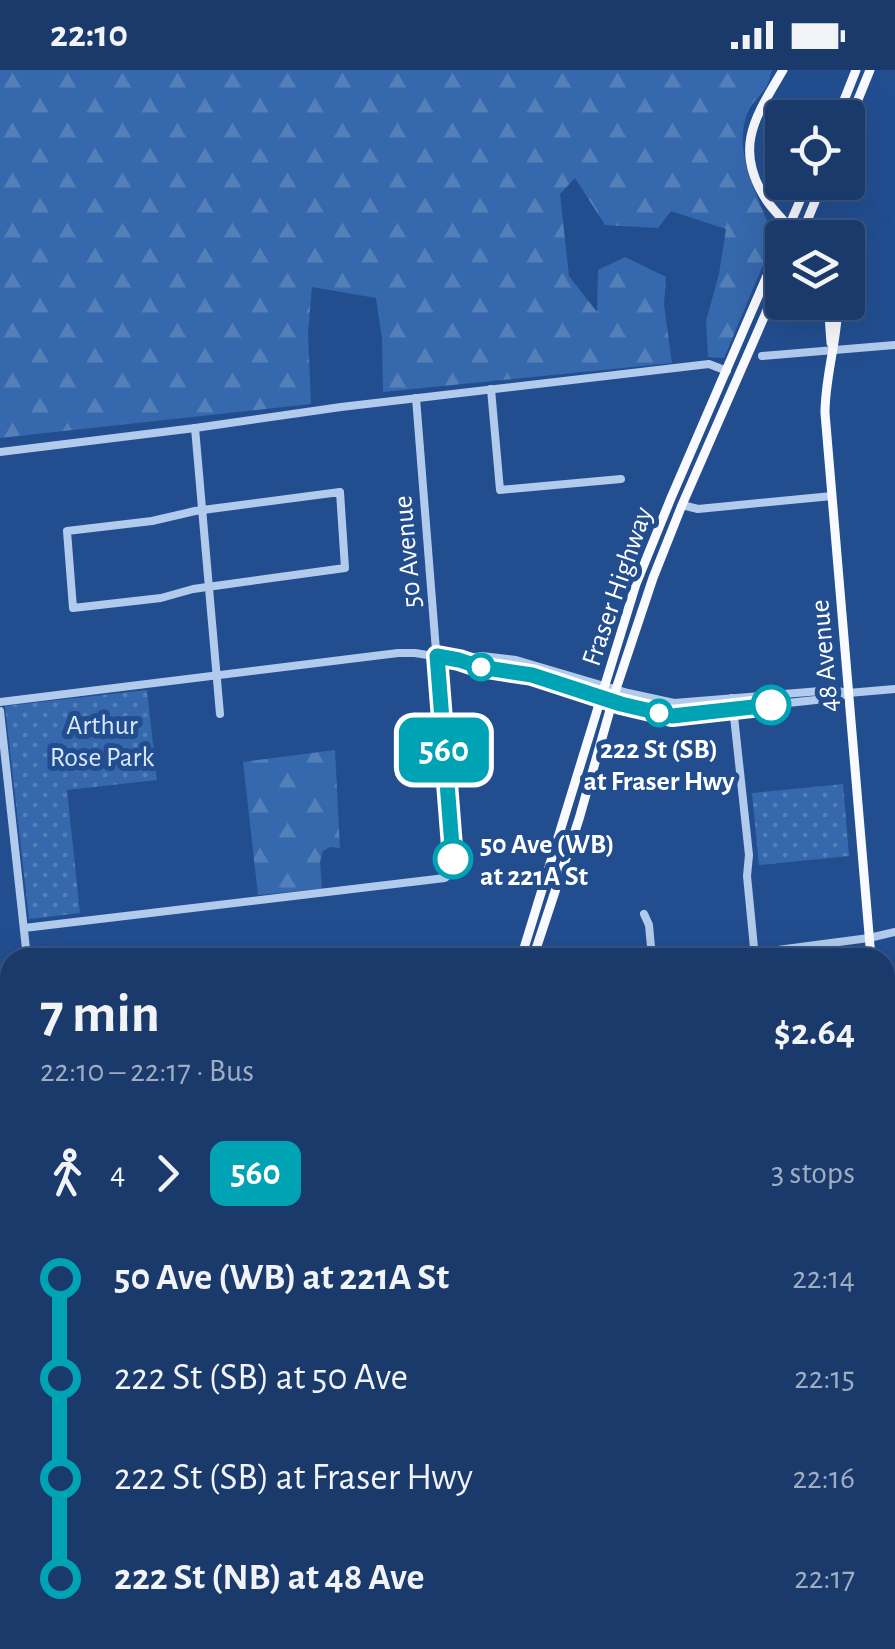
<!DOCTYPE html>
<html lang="en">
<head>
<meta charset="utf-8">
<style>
  body { margin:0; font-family:"Alegreya Sans",sans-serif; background:#234172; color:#f1f3f6; height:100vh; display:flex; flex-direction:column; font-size:38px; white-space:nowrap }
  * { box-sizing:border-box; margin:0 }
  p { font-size:32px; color:#9fadc2 }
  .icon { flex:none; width:55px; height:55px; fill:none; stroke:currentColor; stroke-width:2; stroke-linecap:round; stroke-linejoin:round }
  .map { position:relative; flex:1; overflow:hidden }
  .side { position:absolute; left:0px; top:878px; width:895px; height:702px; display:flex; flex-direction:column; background:#1a3a6c; border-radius:30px 30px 0 0; box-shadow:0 10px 40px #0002,0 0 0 2px #38547f }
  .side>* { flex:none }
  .badge { padding:0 20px; border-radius:15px; font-size:35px; line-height:65px }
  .buttons { position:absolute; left:765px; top:30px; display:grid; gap:20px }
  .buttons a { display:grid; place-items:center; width:100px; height:100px; border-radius:10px; background:#1a3a6c; box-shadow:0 10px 40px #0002,0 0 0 2px #38547f; font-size:50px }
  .map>.badge { position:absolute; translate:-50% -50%; box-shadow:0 0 0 5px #fff }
  .legs { display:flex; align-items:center; gap:15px; height:110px; padding:0 40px; font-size:32px }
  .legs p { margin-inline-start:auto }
  .overview { display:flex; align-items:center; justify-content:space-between; height:170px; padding:0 40px }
  h1 { font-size:55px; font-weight:600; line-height:75px }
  ul { padding:0 40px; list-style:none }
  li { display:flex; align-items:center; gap:35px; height:100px; font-size:38px }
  li i { display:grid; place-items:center; width:15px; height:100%; margin:0 12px; background:currentColor }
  li i::after { content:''; width:25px; height:25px; margin:-12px; border:8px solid; border-radius:50%; background:#1a3a6c }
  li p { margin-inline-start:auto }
  li:first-child i { background:linear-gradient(#0000 50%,currentColor 0) }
  li:last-child i { background:linear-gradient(currentColor 50%,#0000 0) }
  .status { display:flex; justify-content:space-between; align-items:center; height:70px; padding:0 50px; background:#1a3a6c; direction:ltr }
  .status svg { height:28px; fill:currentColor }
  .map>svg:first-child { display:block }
  .forest { fill:url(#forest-firs) }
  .park { fill:url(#park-dots) }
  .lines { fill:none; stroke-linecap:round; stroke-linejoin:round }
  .minor { stroke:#b2cbec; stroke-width:8 }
  .major { stroke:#f8faff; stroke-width:9 }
  .line-1-casing { stroke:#fff; stroke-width:22 }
  .line-1 { stroke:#00a3b4; stroke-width:15 }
  .stop-1-dot { fill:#fff; stroke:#00a3b4; stroke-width:5 }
  .labels { text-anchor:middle; stroke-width:10; stroke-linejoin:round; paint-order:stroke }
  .street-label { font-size:28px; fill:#fff; stroke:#224e90 }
  .park-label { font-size:28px; fill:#d7e6f9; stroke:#224e90 }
  .stop-label { font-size:28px; font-weight:bold; fill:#fff; stroke:#224e90 }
</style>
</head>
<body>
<div class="status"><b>22:10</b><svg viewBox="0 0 49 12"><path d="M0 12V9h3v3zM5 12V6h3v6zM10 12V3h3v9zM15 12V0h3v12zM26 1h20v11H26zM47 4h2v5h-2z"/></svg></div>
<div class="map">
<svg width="895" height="1579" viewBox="0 0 895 1579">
  <defs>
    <pattern id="forest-firs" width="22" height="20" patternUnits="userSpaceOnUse" patternTransform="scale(2.5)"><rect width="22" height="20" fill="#3668ad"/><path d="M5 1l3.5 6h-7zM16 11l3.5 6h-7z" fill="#547fb9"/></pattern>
    <pattern id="park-dots" width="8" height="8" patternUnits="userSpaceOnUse" patternTransform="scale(2.5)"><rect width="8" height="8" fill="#3668ad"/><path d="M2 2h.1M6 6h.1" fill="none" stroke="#547fb9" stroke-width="1.8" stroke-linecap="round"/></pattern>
  </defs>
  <rect width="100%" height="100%" fill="#224e90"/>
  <g class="forest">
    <path d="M0,0H772C770,5 770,11 767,15C763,25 752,31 748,41C730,86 763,129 773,171L724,288L708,287L706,251L719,204L726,159L671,141L658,158L605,155L575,108L560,124L569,206L597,242L598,200L625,187L666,207L664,235L672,293L383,322L382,269L376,228L312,217L308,263L311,334L0,368Z"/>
    <path d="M335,680L340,778L330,777L323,781L320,792L322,819L258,825L243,692Z"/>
    <path d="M10,988V1178L0,1179V1135L8,1127L0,1080V989Z"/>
  </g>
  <g class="park">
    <path d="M147,620L157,710L67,720L80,843L29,849L5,636Z"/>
    <path d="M843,714L849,786L759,795L752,723Z"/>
  </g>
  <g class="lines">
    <g class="minor">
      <path d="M762,286L895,275"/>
      <path d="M491,319L500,420L621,409"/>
      <path d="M195,358L220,644"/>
      <path d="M0,382L195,358L341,337L709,294L727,301"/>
      <path d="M340,422L345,498L193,519L161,528L73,538L67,461L152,451L195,441Z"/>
      <path d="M682,435L698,439L832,426"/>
      <path d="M463,589L482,586L516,590L628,623L674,633L833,620L847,623"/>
      <path d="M732,628L749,785L747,806L755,888"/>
      <path d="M0,632L398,583H415L459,590L479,597L532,605L621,633L672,645L835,628L848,623L895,619"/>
      <path d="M0,641L27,888"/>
      <path d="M644,844L649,855L652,888"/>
      <path d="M24,858L445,808L451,803L453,795L416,328"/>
      <path d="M717,888L869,868L895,862"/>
      <path d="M0,1232L10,1230"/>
      <path d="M885,1267L895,1266"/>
      <path d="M0,1506H10"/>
      <path d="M101,1570L102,1579"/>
      <path d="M518,1570L519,1579"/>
      <path d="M671,1570L672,1579"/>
      <path d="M821,1570L822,1579"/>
    </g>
    <g class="major">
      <path d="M783,0C756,46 732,78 767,131C776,144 788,153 797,168"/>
      <path d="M837,48L856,0"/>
      <path d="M848,54L870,0"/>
      <path d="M784,168L808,112"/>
      <path d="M800,168L823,112"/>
      <path d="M828,232L831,273"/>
      <path d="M838,232C838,269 825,305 825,343L871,888"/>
      <path d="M521,888L636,514L671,428L782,171"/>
      <path d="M533,888L579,749L616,619L653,508L682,435L782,206"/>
      <path d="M885,1053L895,1171"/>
      <path d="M307,1579L310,1570"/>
      <path d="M320,1579L323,1570"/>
    </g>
  </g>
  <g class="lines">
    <g class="line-1-casing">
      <path id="line-1" d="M453,789L437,586L459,590L480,597L532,605L621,634L672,646L771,635"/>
    </g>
    <use href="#line-1" class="line-1"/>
  </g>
  <g class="stop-1-dot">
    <circle cx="481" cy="597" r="12"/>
    <circle cx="771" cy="635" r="18"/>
    <circle cx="659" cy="643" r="12"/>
    <circle cx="453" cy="789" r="18"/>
  </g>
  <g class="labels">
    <g class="street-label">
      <text transform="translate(406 482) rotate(-95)" y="10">50 Avenue</text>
      <text transform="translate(616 516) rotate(-71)" y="10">Fraser Highway</text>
      <text transform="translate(823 586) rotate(-95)" y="10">48 Avenue</text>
    </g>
    <g class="park-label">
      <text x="102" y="664">Arthur<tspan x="102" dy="32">Rose Park</tspan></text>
    </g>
    <g class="stop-label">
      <text x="659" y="688">222 St (SB)<tspan x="659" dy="32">at Fraser Hwy</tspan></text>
      <text x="480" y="783" text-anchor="start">50 Ave (WB)<tspan x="480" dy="32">at 221A St</tspan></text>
    </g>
  </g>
</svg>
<div class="buttons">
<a><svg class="icon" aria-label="locate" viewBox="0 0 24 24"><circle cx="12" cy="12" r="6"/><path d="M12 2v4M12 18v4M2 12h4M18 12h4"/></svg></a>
<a><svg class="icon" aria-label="layers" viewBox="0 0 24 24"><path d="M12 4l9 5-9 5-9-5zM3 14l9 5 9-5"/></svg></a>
</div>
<b class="badge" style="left:444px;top:680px;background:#00a3b4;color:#fff">560</b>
<section class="side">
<div class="overview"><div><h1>7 min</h1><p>22:10 – 22:17 · Bus</p></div><b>$2.64</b></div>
<div class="legs"><svg class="icon" aria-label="walk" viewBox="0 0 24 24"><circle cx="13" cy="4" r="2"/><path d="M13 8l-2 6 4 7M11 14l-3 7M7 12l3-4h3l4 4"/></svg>4<svg class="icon" aria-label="forward" viewBox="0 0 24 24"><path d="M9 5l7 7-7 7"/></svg><b class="badge" style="background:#00a3b4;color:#fff">560</b><p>3 stops</p></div>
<ul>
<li><i style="color:#00a3b4"></i><b>50 Ave (WB) at 221A St</b><p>22:14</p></li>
<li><i style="color:#00a3b4"></i><span>222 St (SB) at 50 Ave</span><p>22:15</p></li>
<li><i style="color:#00a3b4"></i><span>222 St (SB) at Fraser Hwy</span><p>22:16</p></li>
<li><i style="color:#00a3b4"></i><b>222 St (NB) at 48 Ave</b><p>22:17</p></li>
</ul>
</section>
</div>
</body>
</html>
